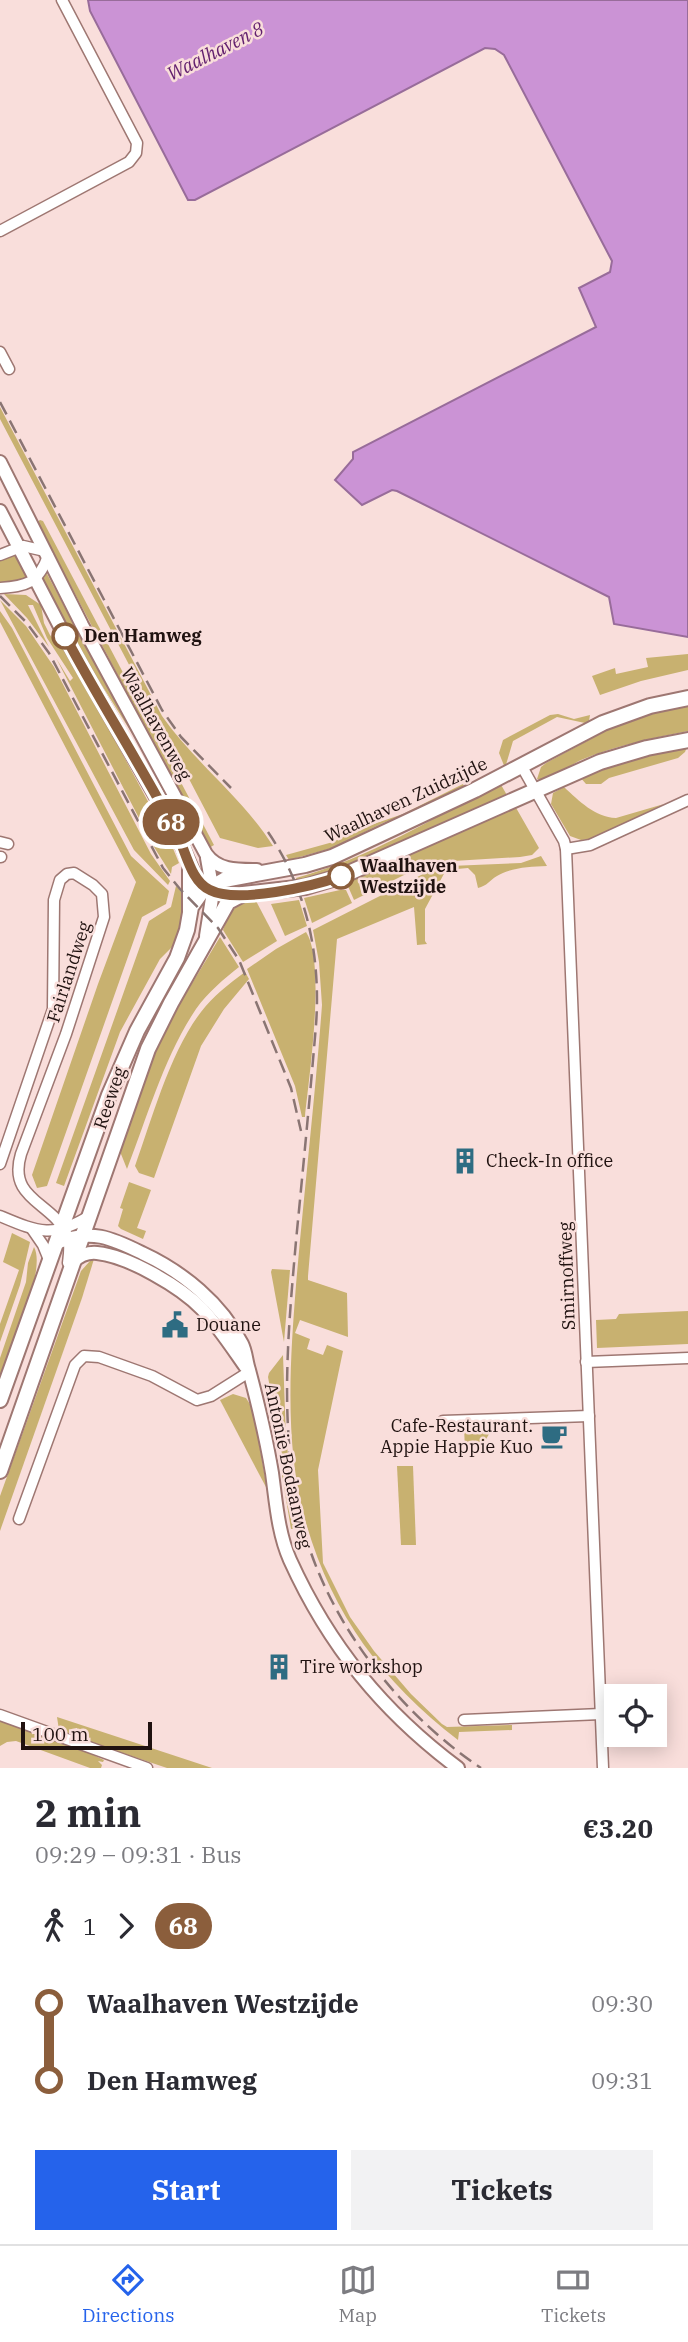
<!DOCTYPE html>
<html lang="en">
<head>
<meta charset="utf-8">
<style>
  body { margin:0; font-family:"IBM Plex Serif",serif; background:#f2f2f3; color:#2b2b33; height:100vh; display:flex; flex-direction:column; font-size:26px; white-space:nowrap }
  * { box-sizing:border-box; margin:0 }
  p { font-size:23px; color:#7c7c81 }
  .icon { flex:none; width:38px; height:38px; fill:none; stroke:currentColor; stroke-width:2; stroke-linecap:round; stroke-linejoin:round }
  .map { position:relative; height:1768px; overflow:hidden }
  .details { display:flex; flex-direction:column; background:#fff; flex:1 }
  .details>* { flex:none }
  .badge { padding:0 14px; border-radius:23px; font-size:24px; line-height:46px }
  .controls { position:absolute; left:604px; top:1684px; display:grid; gap:14px }
  .controls a { display:grid; place-items:center; width:63px; height:63px; border-radius:0px; background:#fff; box-shadow:0 4px 18px #0003; font-size:35px }
  .scale { position:absolute; left:21px; bottom:18px; width:131px; box-sizing:border-box; padding-left:7px; border:4px solid #201210; border-top:0; font-size:19px; line-height:24px; white-space:nowrap; color:#201210; -webkit-text-stroke:5px #f9dedb; paint-order:stroke }
  .map>.badge { position:absolute; translate:-50% -50%; box-shadow:0 0 0 4px #fff }
  .legs { display:flex; align-items:center; gap:10px; height:77px; padding:0 35px; font-size:23px }
  .legs p { margin-inline-start:auto }
  .headline { display:flex; align-items:center; justify-content:space-between; height:119px; padding:0 35px }
  h1 { font-size:38px; font-weight:800; line-height:52px }
  .button { display:flex; gap:14px; margin-top:auto; padding:14px 35px }
  .button a { flex:1; height:80px; border-radius:0px; background:#2563eb; color:#fff; font-size:28px; font-weight:800; line-height:80px; text-align:center }
  .button a+a { background:#f2f2f3; color:#2b2b33 }
  ul { padding:0 35px; list-style:none }
  li { display:flex; align-items:center; gap:24px; height:77px; font-size:26px }
  li i { display:grid; place-items:center; width:10px; height:100%; margin:0 9px; background:currentColor }
  li i::after { content:''; width:18px; height:18px; margin:-9px; border:5px solid; border-radius:50%; background:#fff }
  li p { margin-inline-start:auto }
  li:first-child i { background:linear-gradient(#0000 50%,currentColor 0) }
  li:last-child i { background:linear-gradient(currentColor 50%,#0000 0) }
  .tab-bar { display:flex; justify-content:space-around; align-items:center; height:98px; border-top:2px solid #e1e1e2; background:#fff; font-size:19px; color:#7c7c81 }
  .tab-bar a { display:grid; justify-items:center; gap:4px }
  .tab-bar .current { color:#2563eb }
  .map>svg:first-child { display:block }
  .green { fill:#c8b170 }
  .water { fill:#cb93d5; stroke:#986c9a; stroke-width:2 }
  .lines { fill:none; stroke-linecap:round; stroke-linejoin:round }
  .minor-casing { stroke:#9e7772; stroke-width:13 }
  .tertiary-casing { stroke:#9e7772; stroke-width:16 }
  .secondary-casing { stroke:#9e7772; stroke-width:18 }
  .minor { stroke:#fff; stroke-width:10 }
  .tertiary { stroke:#fff; stroke-width:12 }
  .secondary { stroke:#fff; stroke-width:14 }
  .rail { stroke:#8a7573; stroke-width:2.5; stroke-dasharray:14 7; stroke-linecap:butt }
  .line-1-casing { stroke:#fff; stroke-width:16 }
  .line-1 { stroke:#8b5e3c; stroke-width:10 }
  .stop-1-dot { fill:#fff; stroke:#8b5e3c; stroke-width:3.5 }
  .labels { text-anchor:middle; stroke-width:5; stroke-linejoin:round; paint-order:stroke }
  .stop-label { font-size:18px; font-weight:bold; fill:#201210; stroke:#f9dedb; text-anchor:start }
  .street-label { font-size:18px; fill:#201210; stroke:#f9dedb }
  .poi-label { font-size:18px; fill:#201210; stroke:#f9dedb; text-anchor:start }
  .water-label { font-size:19px; font-style:italic; fill:#621f6e; stroke:#f9dedb }
</style>
</head>
<body>
<div class="map">
<svg width="688" height="1768" viewBox="0 0 688 1768">
  <rect width="100%" height="100%" fill="#f9dedb"/>
  <g class="green">
    <path d="M0,407L162,716C195,763 242,797 273,846L258,848L220,838L0,419Z"/>
    <path d="M40,520L43,521L214,845L209,848L37,522Z"/>
    <path d="M17,554L29,579L0,586V561Z"/>
    <path d="M46,572L98,670L145,750L143,751L71,636L41,580Z"/>
    <path d="M4,594L26,595L41,605L44,623L50,635L62,649H66L172,846L179,863L172,867L171,874L154,847L56,658L70,681L73,678L47,638L33,605H28L49,647L27,618Z"/>
    <path d="M0,600L26,626L54,667L151,854L170,881L168,885L134,850Z"/>
    <path d="M0,611L12,628L131,856L169,891L166,904L142,917L47,1186L37,1188L32,1175L98,984L136,882L0,622Z"/>
    <path d="M688,654V670L641,681L600,695L592,676L615,668L616,674L648,667L646,658Z"/>
    <path d="M688,701V731C653,738 614,746 581,760C568,766 551,783 537,779L541,767L546,763L600,734L621,720Z"/>
    <path d="M558,714L574,719L590,715L589,721L585,723L557,717L513,741L505,768L499,753L503,740L550,715Z"/>
    <path d="M687,747L685,752L678,758L609,778L601,784H586L580,777L626,761Z"/>
    <path d="M500,783L508,797L361,863L298,883L296,878C369,858 434,818 500,783Z"/>
    <path d="M463,784L464,786L411,813L383,823L332,848L289,860L286,855L333,842L362,828L403,814Z"/>
    <path d="M564,787C579,801 595,817 616,818L664,804L592,839L581,840L570,836L551,804L553,793Z"/>
    <path d="M515,806L539,848L532,855L520,857L437,862L420,867L354,900L347,884L360,875Z"/>
    <path d="M541,856L547,866C529,867 513,867 497,876C490,880 487,886 478,888L475,875L468,868L446,870L425,909V941L427,944L417,945L414,907L337,939L308,1276V1280L347,1293L348,1337L300,1320L295,1333L310,1339L307,1349L323,1355L327,1345L343,1351L318,1470L323,1563L350,1617L374,1651L411,1694L442,1724L447,1727L512,1725V1730L459,1732L458,1740C382,1681 333,1616 306,1523C284,1447 290,1362 296,1285C304,1192 315,1099 322,1005L319,962L313,930L429,871L450,866L521,863Z"/>
    <path d="M176,886L185,896L183,924L179,934L172,947L160,959L120,1032L64,1186L56,1183L149,921L171,907Z"/>
    <path d="M340,890H346L352,903L312,923L304,898Z"/>
    <path d="M255,899L277,941L243,962L223,930C229,913 236,901 255,899Z"/>
    <path d="M299,900L307,926L285,936L271,904Z"/>
    <path d="M306,932C326,962 309,1077 305,1117H302L295,1086L247,969L276,949Z"/>
    <path d="M220,937L239,967C224,979 208,992 196,1009C164,1057 148,1115 127,1169L119,1149L150,1063L167,1025Z"/>
    <path d="M245,972L249,979L224,1009L201,1046L154,1178L139,1173L135,1166C152,1119 170,1052 201,1012C213,996 229,984 245,972Z"/>
    <path d="M129,1182L151,1190L137,1228L146,1231L143,1239L121,1229L118,1226L123,1209L120,1208Z"/>
    <path d="M12,1233L30,1242L20,1285L0,1342V1324L19,1270L3,1262Z"/>
    <path d="M34,1247C47,1270 10,1352 0,1379V1358L26,1282L28,1263Z"/>
    <path d="M94,1259L82,1298L0,1531V1496L81,1271L90,1261Z"/>
    <path d="M272,1269L290,1270L284,1342L271,1272Z"/>
    <path d="M688,1311V1344L597,1348L596,1320L616,1319L619,1314Z"/>
    <path d="M283,1355L286,1439L298,1528L291,1529L282,1475V1454L268,1377L269,1373Z"/>
    <path d="M233,1394L246,1398L253,1409L267,1489L220,1400Z"/>
    <path d="M494,1426L480,1449L465,1450L464,1427Z"/>
    <path d="M397,1466H413L416,1545H401Z"/>
    <path d="M57,1717L212,1768H167L63,1733L59,1730Z"/>
    <path d="M0,1720L67,1743L104,1760L103,1762L98,1761L102,1765L101,1768H90L16,1741L7,1742L0,1746Z"/>
  </g>
  <path class="water" d="M88,0H688V637L614,624L609,597L397,491L392,490L362,505L335,480L353,459V452L596,327L579,288L610,272L612,261L504,55L495,49L485,48L195,200H188L90,11Z"/>
  <g class="lines">
    <g class="minor-casing">
      <g id="minor">
        <path d="M0,231L129,162L136,153L137,143L62,0"/>
        <path d="M0,352L9,369"/>
        <path d="M0,555L23,546L45,551"/>
        <path d="M0,588C26,586 38,584 48,556"/>
        <path d="M521,765L564,841L566,849L603,1768"/>
        <path d="M0,842L8,844"/>
        <path d="M566,849L590,845L688,800"/>
        <path d="M0,857H1"/>
        <path d="M0,1164L53,1009L54,900L60,880L67,874L74,873L93,885L102,894L104,917L66,1034L21,1154C7,1200 53,1202 67,1235C71,1244 69,1254 68,1263"/>
        <path d="M0,1216C38,1232 53,1239 91,1215"/>
        <path d="M32,1229L43,1245L50,1262"/>
        <path d="M586,1362L688,1358"/>
        <path d="M443,1421L589,1416"/>
        <path d="M19,1519L75,1365L84,1356L99,1357L152,1376L197,1400L211,1396L249,1372"/>
        <path d="M0,1715L147,1768"/>
        <path d="M464,1720L601,1714"/>
      </g>
    </g>
    <g class="tertiary-casing">
      <g id="tertiary">
        <path d="M0,462L82,625L206,854C218,871 238,870 257,870"/>
        <path d="M0,511L69,644L176,832L196,878L204,887L213,892L243,894"/>
        <path d="M189,870V911"/>
        <path d="M206,936L213,892L207,858"/>
        <path d="M57,1243C90,1228 112,1238 142,1253C183,1272 221,1303 242,1344C246,1352 246,1361 249,1370C258,1404 266,1437 272,1473C276,1502 278,1533 290,1560C329,1646 383,1712 458,1768"/>
        <path d="M73,1262C79,1256 88,1252 97,1253C128,1256 181,1287 202,1309C218,1326 231,1346 245,1366"/>
      </g>
    </g>
    <g class="secondary-casing">
      <g id="secondary">
        <path d="M0,1400L109,1095L137,1031L177,958L187,930L191,907L201,893L224,880L305,865L332,857L475,790L603,723L650,706L688,698"/>
        <path d="M0,1471L148,1049L171,1003L228,902L243,894L305,887L342,876L600,762L647,748L688,740"/>
      </g>
    </g>
    <use href="#minor" class="minor"/>
    <use href="#tertiary" class="tertiary"/>
    <use href="#secondary" class="secondary"/>
    <g class="rail">
      <path d="M0,402L162,710L181,737L231,788"/>
      <path d="M0,596L26,622L49,653L163,868L180,889L218,928L239,960L291,1088L301,1131"/>
      <path d="M268,832C307,889 321,957 316,1025C310,1097 303,1169 296,1241C288,1332 279,1426 300,1515C323,1616 396,1711 481,1768"/>
    </g>
  </g>
  <g class="lines">
    <g class="line-1-casing">
      <path id="line-1" d="M65,636C100,702 141,765 176,832C186,850 190,881 210,890C237,904 314,886 341,876"/>
    </g>
    <use href="#line-1" class="line-1"/>
  </g>
  <defs>
    <g id="building-bare" transform="scale(2.1)"><path d="M-4-6H4V6H1V3H-1V6H-4ZM-2.5-4.3h1.7v1.8h-1.7ZM.8-4.3h1.7v1.8H.8ZM-2.5-1h1.7V.8h-1.7ZM.8-1h1.7V.8H.8Z" fill="#2e6c82" stroke="#f9dedb" stroke-width="2.5" paint-order="stroke"/></g>
    <g id="civic-bare" transform="scale(2.1)"><path d="M-.6-6.5H3V-4.5H.6V-3L4-1V1h2V6H-6V1h2V-1L-.6-3ZM-1.2 2.5V6h2.4V2.5Z" fill="#2e6c82" stroke="#f9dedb" stroke-width="2.5" paint-order="stroke"/></g>
    <g id="cafe-bare" transform="scale(2.1)"><path d="M-5.5-4.5H6V0H3Q3 3.5 0 3.5H-2.5Q-5.5 3.5-5.5 0ZM3-3.2v2h1.7v-2ZM-6 4.5H4V6H-6Z" fill="#2e6c82" stroke="#f9dedb" stroke-width="2.5" paint-order="stroke"/></g>
  </defs>
  <g fill-rule="evenodd">
    <use href="#building-bare" x="465" y="1161"/>
    <use href="#civic-bare" x="175" y="1325"/>
    <use href="#cafe-bare" x="554" y="1436"/>
    <use href="#building-bare" x="279" y="1667"/>
  </g>
  <g class="stop-1-dot">
    <circle cx="65" cy="636" r="12"/>
    <circle cx="341" cy="876" r="12"/>
  </g>
  <g class="labels">
    <g class="stop-label">
      <text x="84" y="642">Den Hamweg</text>
      <text x="360" y="872">Waalhaven<tspan x="360" dy="21">Westzijde</tspan></text>
    </g>
    <g class="street-label">
      <text transform="translate(156 724) rotate(61)" y="6">Waalhavenweg</text>
      <text transform="translate(406 800) rotate(-25)" y="6">Waalhaven Zuidzijde</text>
      <text transform="translate(69 972) rotate(-72)" y="6">Fairlandweg</text>
      <text transform="translate(110 1098) rotate(-71)" y="6">Reeweg</text>
      <text transform="translate(567 1276) rotate(-92)" y="6">Smirnoffweg</text>
      <text transform="translate(288 1466) rotate(78)" y="6">Antonie Bodaanweg</text>
    </g>
    <g class="poi-label">
      <text x="486" y="1167">Check-In office</text>
      <text x="196" y="1331">Douane</text>
      <text x="533" y="1432" text-anchor="end">Cafe-Restaurant.<tspan x="533" dy="21">Appie Happie Kuo</tspan></text>
      <text x="300" y="1673">Tire workshop</text>
    </g>
    <g class="water-label">
      <text transform="translate(215 51) rotate(-27)" y="7">Waalhaven 8</text>
    </g>
  </g>
</svg>
<div class="controls">
<a><svg class="icon" aria-label="locate" viewBox="0 0 24 24"><circle cx="12" cy="12" r="6"/><path d="M12 2v4M12 18v4M2 12h4M18 12h4"/></svg></a>
</div>
<div class="scale">100 m</div>
<b class="badge" style="left:171px;top:822px;background:#8b5e3c;color:#fff">68</b>
</div>
<section class="details">
<div class="headline"><div><h1>2 min</h1><p>09:29 – 09:31 · Bus</p></div><b>€3.20</b></div>
<div class="legs"><svg class="icon" aria-label="walk" viewBox="0 0 24 24"><circle cx="13" cy="4" r="2"/><path d="M13 8l-2 6 4 7M11 14l-3 7M7 12l3-4h3l4 4"/></svg>1<svg class="icon" aria-label="forward" viewBox="0 0 24 24"><path d="M9 5l7 7-7 7"/></svg><b class="badge" style="background:#8b5e3c;color:#fff">68</b></div>
<ul>
<li><i style="color:#8b5e3c"></i><b>Waalhaven Westzijde</b><p>09:30</p></li>
<li><i style="color:#8b5e3c"></i><b>Den Hamweg</b><p>09:31</p></li>
</ul>
<div class="button"><a>Start</a><a>Tickets</a></div>
</section>
<nav class="tab-bar">
<a class="current"><svg class="icon" aria-label="directions" viewBox="0 0 24 24"><path d="M12 3l9 9-9 9-9-9zM9 14v-3h6M13 9l2 2-2 2"/></svg>Directions</a>
<a><svg class="icon" aria-label="map" viewBox="0 0 24 24"><path d="M3 6l6-2 6 2 6-2v14l-6 2-6-2-6 2zM9 4v14M15 6v14"/></svg>Map</a>
<a><svg class="icon" aria-label="tickets" viewBox="0 0 24 24"><path d="M3 7h18v10H3zM15 7v10"/></svg>Tickets</a>
</nav>
</body>
</html>
